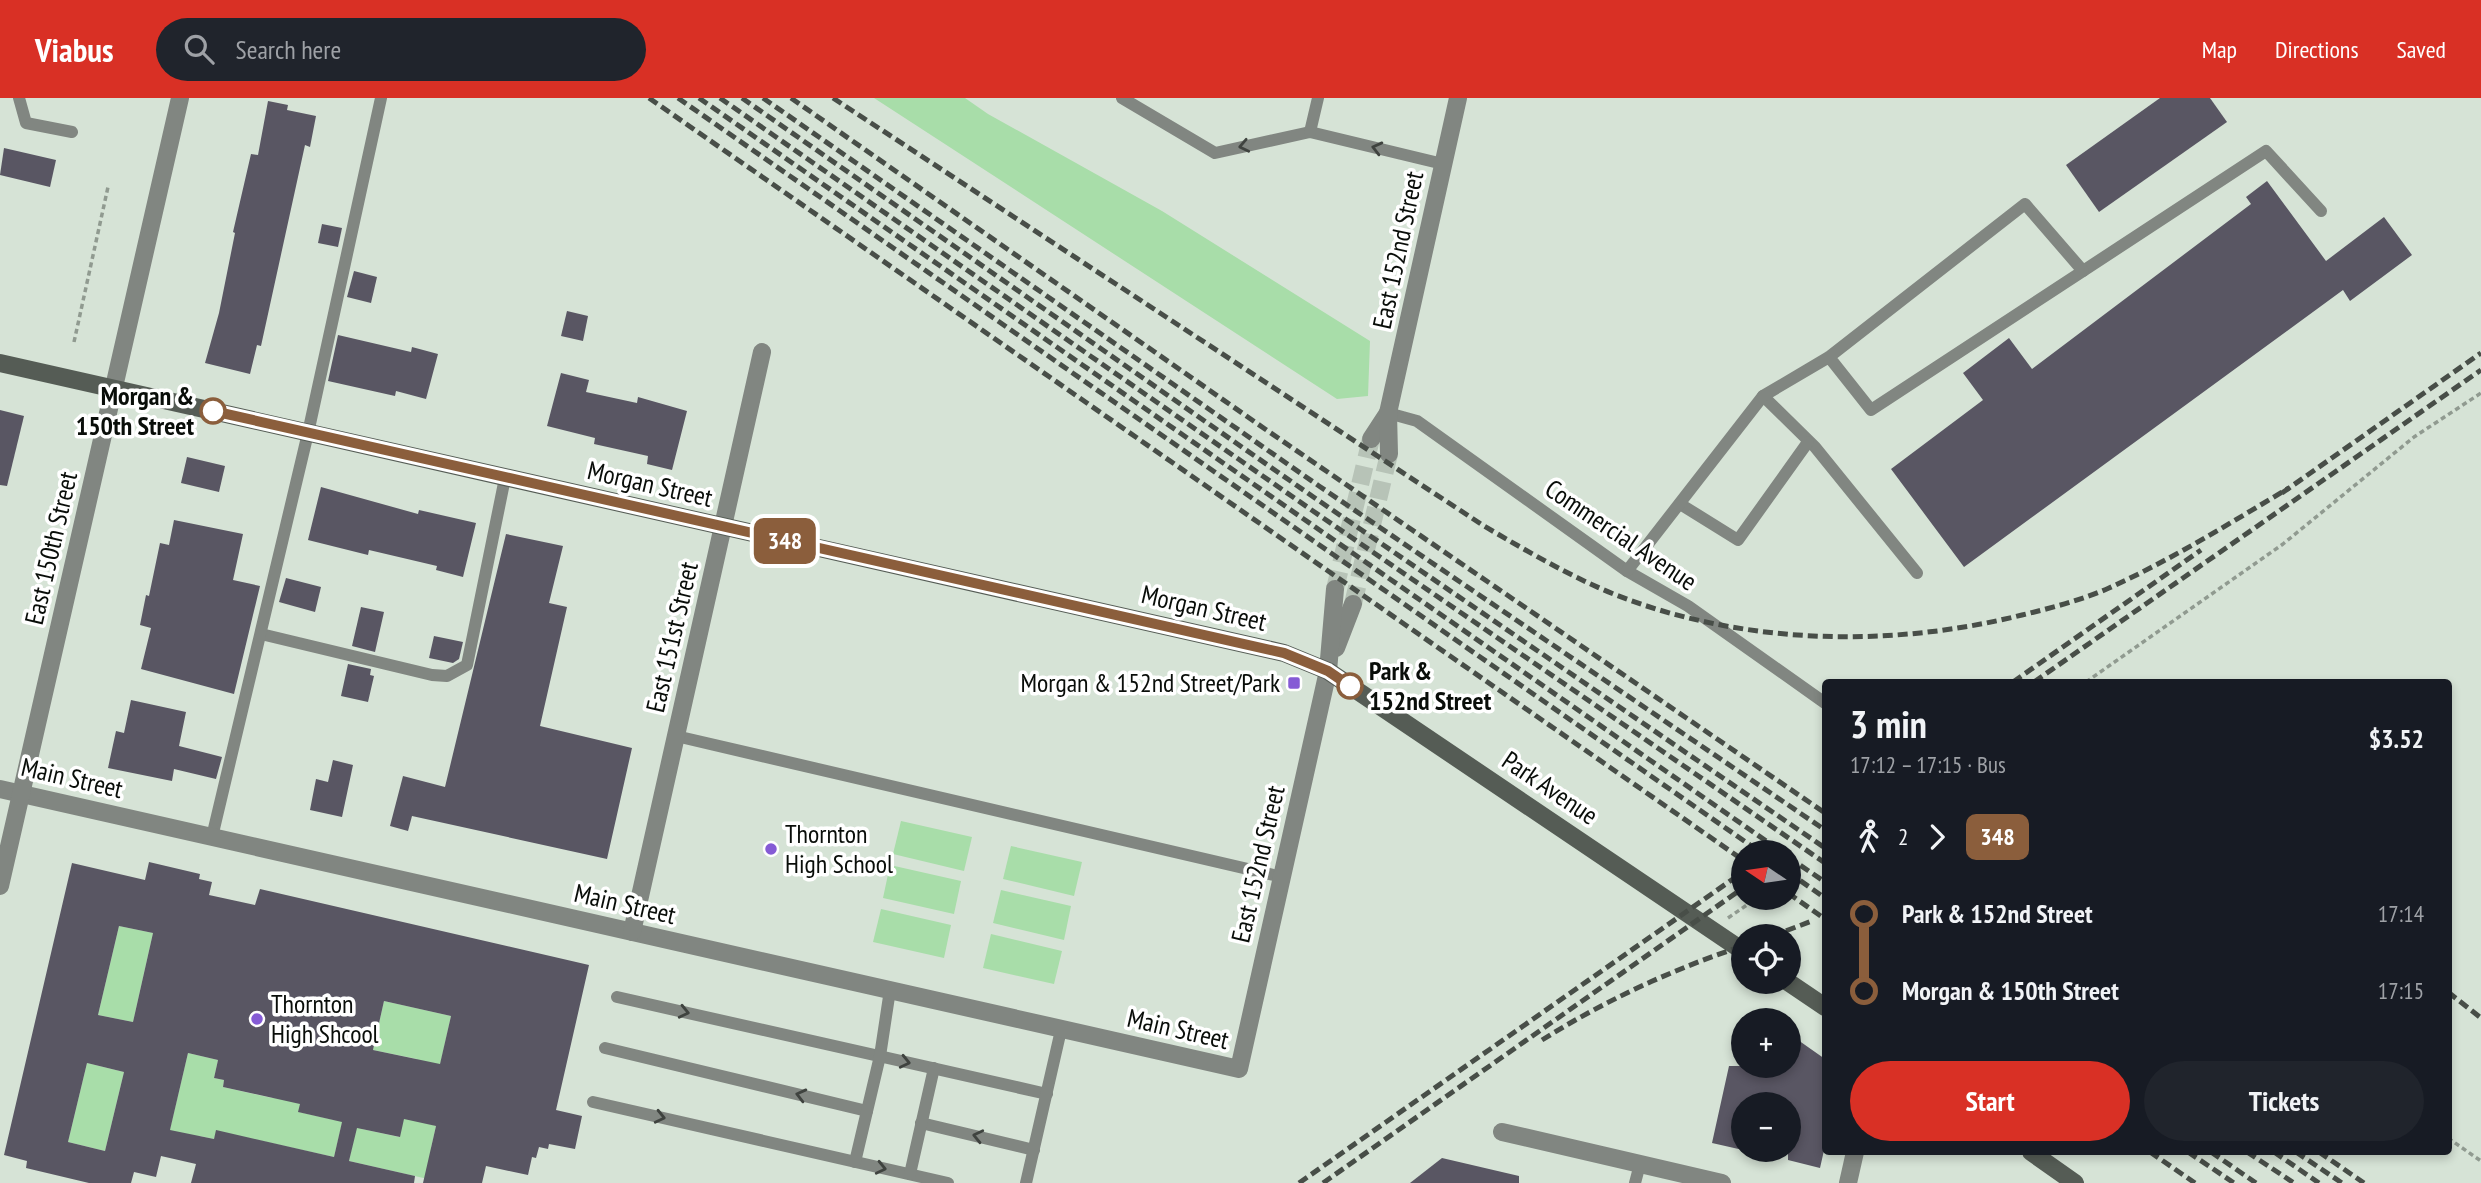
<!DOCTYPE html>
<html lang="en">
<head>
<meta charset="utf-8">
<style>
  body { margin:0; font-family:"PT Sans Narrow",sans-serif; background:#20242c; color:#f1f3f6; height:100vh; display:flex; flex-direction:column; font-size:26px; white-space:nowrap }
  * { box-sizing:border-box; margin:0 }
  p { font-size:23px; color:#9ea1a6 }
  .icon { flex:none; width:38px; height:38px; fill:none; stroke:currentColor; stroke-width:2; stroke-linecap:round; stroke-linejoin:round }
  .map { position:relative; flex:1; overflow:hidden }
  .drawer { position:absolute; left:1822px; top:581px; width:630px; height:476px; display:flex; flex-direction:column; background:#171b24; border-radius:7px; box-shadow:0 4px 10px #0003 }
  .drawer>* { flex:none }
  .badge { padding:0 14px; border-radius:10px; font-size:24px; line-height:46px }
  .needle { width:46px; rotate:283deg }
  .fabs { position:absolute; left:1731px; top:742px; display:grid; gap:14px }
  .fabs a { display:grid; place-items:center; width:70px; height:70px; border-radius:50%; background:#171b24; box-shadow:0 4px 10px #0003; font-size:35px }
  .map>.badge { position:absolute; translate:-50% -50%; box-shadow:0 0 0 4px #fff }
  .legs { display:flex; align-items:center; gap:10px; height:77px; padding:0 28px; font-size:23px }
  .legs p { margin-inline-start:auto }
  .overview { display:flex; align-items:center; justify-content:space-between; height:119px; padding:0 28px }
  h1 { font-size:38px; font-weight:800; line-height:52px }
  .action { display:flex; gap:14px; margin-top:auto; padding:14px 28px }
  .action a { flex:1; height:80px; border-radius:42px; background:#d93025; color:#fff; font-size:28px; font-weight:800; line-height:80px; text-align:center }
  .action a+a { background:#20242c; color:#f1f3f6 }
  ul { padding:0 28px; list-style:none }
  li { display:flex; align-items:center; gap:24px; height:77px; font-size:26px }
  li i { display:grid; place-items:center; width:10px; height:100%; margin:0 9px; background:currentColor }
  li i::after { content:''; width:18px; height:18px; margin:-9px; border:5px solid; border-radius:50%; background:#171b24 }
  li p { margin-inline-start:auto }
  li:first-child i { background:linear-gradient(#0000 50%,currentColor 0) }
  li:last-child i { background:linear-gradient(currentColor 50%,#0000 0) }
  header { display:flex; align-items:center; gap:42px; box-sizing:border-box; height:98px; padding:0 35px; background:#d93025; color:#fff }
  header strong { font-size:33px }
  nav { display:flex; gap:38px; margin-inline-start:auto; font-size:24px }
  .search { width:490px; height:63px; background:#20242c; display:flex; align-items:center; gap:18px; box-sizing:border-box; padding:0 24px; border-radius:38px; color:#9ea1a6; font-size:26px }
  .map>svg:first-child { display:block }
  .green { fill:#a8dda9 }
  .building { fill:#595663; fill-rule:evenodd }
  .lines { fill:none; stroke-linecap:round; stroke-linejoin:round }
  .street-tunnel { stroke:#b7c3b7; stroke-width:18; stroke-dasharray:18 9; stroke-linecap:butt }
  .path { stroke:#909a90; stroke-width:3.5; stroke-dasharray:5 3.5; stroke-linecap:butt }
  .lane { stroke:#818681; stroke-width:12 }
  .street { stroke:#818681; stroke-width:18 }
  .secondary { stroke:#555c55; stroke-width:18 }
  .rail { stroke:#484e48; stroke-width:5; stroke-dasharray:10 5; stroke-linecap:butt }
  .oneway { stroke:#3f433f }
  .line-1-casing { stroke:#fff; stroke-width:16 }
  .line-1 { stroke:#8b5e3c; stroke-width:10 }
  .stop-1-dot { fill:#fff; stroke:#8b5e3c; stroke-width:3.5 }
  .poi-dot { fill:#855bd5; stroke:#fff; stroke-width:2.5 }
  .labels { text-anchor:middle; stroke-width:7; stroke-linejoin:round; paint-order:stroke }
  .street-label { font-size:26px; fill:#090d09; stroke:#fff }
  .stop-label { font-size:26px; font-weight:bold; fill:#090d09; stroke:#fff; text-anchor:end }
  .poi-label { font-size:26px; fill:#090d09; stroke:#fff; text-anchor:start }
</style>
</head>
<body>
<header>
<strong>Viabus</strong>
<div class="search"><svg class="icon" aria-label="search" viewBox="0 0 24 24"><circle cx="10" cy="10" r="6"/><path d="M15 15l6 6"/></svg>Search here</div>
<nav><a>Map</a><a>Directions</a><a>Saved</a></nav>
</header>
<div class="map">
<svg width="2481" height="1085" viewBox="0 0 2481 1085">
  <rect width="100%" height="100%" fill="#d6e3d6"/>
  <g class="green">
    <path d="M874,0H965L988,16L1162,113L1370,243L1368,298L1337,301Z"/>
    <path d="M901,723L972,739L964,773L893,756Z"/>
    <path d="M1011,748L1082,764L1074,798L1003,781Z"/>
    <path d="M890,767L961,783L954,816L883,800Z"/>
    <path d="M1001,792L1071,808L1064,842L993,825Z"/>
    <path d="M881,811L951,827L944,860L873,844Z"/>
    <path d="M119,828L153,835L133,924L98,917Z"/>
    <path d="M991,836L1062,853L1054,886L983,870Z"/>
    <path d="M384,903L451,918L434,994L413,982L417,961L373,952Z"/>
    <path d="M188,955L218,962L214,980L224,982L223,989L272,1000L302,998L299,1014L334,1022L336,1019L343,1021L334,1059L217,1033L214,1041L200,1038L166,1048Z"/>
    <path d="M87,965L124,974L105,1053L68,1044Z"/>
    <path d="M404,1018L436,1028L431,1050L448,1053L441,1084L349,1063L357,1025L362,1031L399,1039Z"/>
  </g>
  <g class="building">
    <path d="M2160,0H2210L2227,24L2099,114L2066,67Z"/>
    <path d="M268,3L288,7L287,12L316,18L310,49L305,47L261,248L257,247L250,276L205,265L219,215L235,135L233,134L251,56L258,57Z"/>
    <path d="M4,50L56,62L50,89L0,77Z"/>
    <path d="M2267,83L2326,163L2384,119L2412,157L2350,203L2343,192L1964,469L1891,371L1983,302L1963,275L2009,240L2032,271L2251,106L2246,99Z"/>
    <path d="M322,126L342,130L338,149L318,145Z"/>
    <path d="M354,173L377,179L371,205L347,199Z"/>
    <path d="M567,213L588,218L583,243L561,238Z"/>
    <path d="M338,237L411,254L412,249L438,256L426,301L396,293L395,298L328,283Z"/>
    <path d="M561,275L589,282L586,294L637,305L638,299L687,313L672,372L647,366L648,358L594,346L595,340L547,328Z"/>
    <path d="M0,312L24,318L7,388L0,387Z"/>
    <path d="M187,359L225,368L219,394L181,385Z"/>
    <path d="M321,389L418,416L419,412L476,425L463,479L436,472L437,468L369,452L368,457L308,442Z"/>
    <path d="M174,422L243,436L233,482L260,488L234,596L141,571L151,530L140,527L146,497L149,498L160,445L169,447Z"/>
    <path d="M506,436L563,448L549,505L567,509L540,628L632,650L607,761L412,718L408,733L390,728L403,678L445,689Z"/>
    <path d="M286,480L321,489L315,514L279,504Z"/>
    <path d="M361,509L384,514L375,554L352,548Z"/>
    <path d="M434,538L463,544L459,561L453,565L429,560Z"/>
    <path d="M348,566L371,571L370,577L374,578L368,604L341,598Z"/>
    <path d="M131,602L186,614L179,648L222,659L216,681L174,671L172,683L108,670L116,633L124,635Z"/>
    <path d="M333,662L353,667L342,719L310,712L316,681L328,684Z"/>
    <path d="M149,764L200,776L199,781L212,784L209,797L255,807L260,791L589,867L556,1012L582,1018L575,1051L549,1046L548,1051L539,1049L536,1060L532,1059L528,1077L486,1068L482,1085H423L436,1028L404,1021L400,1039L357,1030L349,1063L415,1078L414,1085H191L196,1066L161,1058L156,1079L134,1074L131,1085H89L26,1070L27,1063L4,1057L72,765L145,782ZM119,828L153,835L133,924L98,917ZM384,903L451,918L440,966L373,952ZM188,955L218,962L214,980L224,982L223,989L300,1006L298,1014L342,1024L334,1059L216,1032L214,1041L170,1032ZM87,965L124,974L105,1053L68,1044Z"/>
    <path d="M1788,935L1825,961V1048L1820,1070L1788,1062V1006H1743V1052L1712,1045L1729,968H1788Z"/>
    <path d="M1442,1060L1519,1078V1085H1410Z"/>
  </g>
  <g class="lines">
    <g class="street-tunnel">
      <path d="M1335,491L1371,341"/>
      <path d="M1353,506L1389,356"/>
    </g>
    <g class="path">
      <path d="M74,244L108,89"/>
      <path d="M2086,584L2283,446L2414,339L2481,295"/>
      <path d="M1728,820L1757,800"/>
      <path d="M2448,1040L2481,1063"/>
    </g>
    <g class="lane">
      <path d="M19,0L26,25L72,34"/>
      <path d="M1122,0L1215,55L1310,34L1443,66"/>
      <path d="M1310,34L1318,0"/>
      <path d="M2083,173L2266,53L2321,113"/>
      <path d="M1763,298L1815,349L1917,475"/>
      <path d="M1388,315L1417,323L1627,473L1688,508L1825,605"/>
      <path d="M1680,406L1738,442L1808,344"/>
      <path d="M1627,473L1763,298L1829,259L2025,106L2083,173L1871,312L1829,259"/>
      <path d="M261,536L432,577L447,578L467,567L505,380"/>
      <path d="M676,638L1282,779"/>
      <path d="M212,739L308,335L381,0"/>
      <path d="M617,899L1047,996"/>
      <path d="M605,950L867,1013"/>
      <path d="M593,1004L948,1085"/>
      <path d="M921,1025L1034,1052"/>
      <path d="M855,1064L880,958L890,892"/>
      <path d="M910,1076L934,970"/>
      <path d="M1026,1085L1061,932"/>
      <path d="M1635,1085L1640,1066"/>
    </g>
    <g class="street">
      <path d="M1371,341L1388,315"/>
      <path d="M1389,356L1388,315L1458,0"/>
      <path d="M1336,550L1353,506"/>
      <path d="M0,691L1239,971L1328,573L1335,491"/>
      <path d="M0,788L180,0"/>
      <path d="M632,834L762,254"/>
      <path d="M1502,1034L1722,1085"/>
      <path d="M1848,1085L1855,1054"/>
    </g>
    <g class="secondary">
      <path d="M0,265L1284,555L1328,573L1743,853"/>
      <path d="M1788,884L1825,909"/>
      <path d="M2031,1054L2075,1085"/>
    </g>
    <g class="rail">
      <path d="M649,0L1743,762"/>
      <path d="M678,0L1760,754"/>
      <path d="M699,0L1782,754"/>
      <path d="M720,0L1313,413L1825,765"/>
      <path d="M742,0L1312,398L1825,750"/>
      <path d="M763,0L1319,388L1825,732"/>
      <path d="M791,0L1265,331L1825,715"/>
      <path d="M833,0L1484,428C1527,453 1569,478 1616,497C1744,547 1890,550 2022,517C2051,510 2082,502 2109,490C2171,462 2230,425 2289,390"/>
      <path d="M2282,395L2481,255"/>
      <path d="M2013,584L2201,452"/>
      <path d="M2034,584L2481,272"/>
      <path d="M1788,759L1825,784"/>
      <path d="M1788,774L1825,800"/>
      <path d="M1788,795L1825,821"/>
      <path d="M1772,838L1812,823"/>
      <path d="M2448,894L2481,920"/>
      <path d="M1542,942C1604,903 1673,871 1743,848"/>
      <path d="M2150,1054L2195,1085"/>
      <path d="M2188,1054L2234,1085"/>
      <path d="M2211,1054L2256,1085"/>
      <path d="M2247,1054L2294,1085"/>
      <path d="M2274,1054L2319,1085"/>
      <path d="M2296,1054L2342,1085"/>
      <path d="M2319,1054L2364,1085"/>
      <path d="M1299,1085L1743,774"/>
      <path d="M1323,1085L1743,790"/>
    </g>
  </g>
  <defs><path id="oneway-chevron" d="M-2-3.5L2.5 0L-2 3.5" fill="none" stroke-width="1.6" stroke-linecap="round" stroke-linejoin="round" transform="scale(1.75)"/></defs>
  <g class="oneway">
    <use href="#oneway-chevron" transform="translate(1244 48) rotate(168)"/>
    <use href="#oneway-chevron" transform="translate(1377 50) rotate(-166)"/>
    <use href="#oneway-chevron" transform="translate(684 914) rotate(13)"/>
    <use href="#oneway-chevron" transform="translate(905 964) rotate(13)"/>
    <use href="#oneway-chevron" transform="translate(801 997) rotate(-166)"/>
    <use href="#oneway-chevron" transform="translate(660 1019) rotate(13)"/>
    <use href="#oneway-chevron" transform="translate(978 1038) rotate(-167)"/>
    <use href="#oneway-chevron" transform="translate(881 1070) rotate(13)"/>
  </g>
  <g class="lines">
    <g class="line-1-casing">
      <path id="line-1" d="M213,313L1284,555L1328,573L1350,588"/>
    </g>
    <use href="#line-1" class="line-1"/>
  </g>
  <g class="stop-1-dot">
    <circle cx="213" cy="313" r="12"/>
    <circle cx="1350" cy="588" r="12"/>
  </g>
  <g class="poi-dot">
    <rect x="1287" y="578" width="14" height="14" rx="3.5"/>
    <circle cx="771" cy="751" r="7"/>
    <circle cx="257" cy="921" r="7"/>
  </g>
  <g class="labels">
    <g class="street-label">
      <text transform="translate(1398 152) rotate(-78)" y="9">East 152nd Street</text>
      <text transform="translate(650 386) rotate(13)" y="9">Morgan Street</text>
      <text transform="translate(1621 437) rotate(34)" y="9">Commercial Avenue</text>
      <text transform="translate(51 450) rotate(-77)" y="9">East 150th Street</text>
      <text transform="translate(1204 510) rotate(13)" y="9">Morgan Street</text>
      <text transform="translate(672 539) rotate(-77)" y="9">East 151st Street</text>
      <text transform="translate(72 680) rotate(13)" y="9">Main Street</text>
      <text transform="translate(1550 690) rotate(34)" y="9">Park Avenue</text>
      <text transform="translate(1258 766) rotate(-77)" y="9">East 152nd Street</text>
      <text transform="translate(625 806) rotate(13)" y="9">Main Street</text>
      <text transform="translate(1178 931) rotate(13)" y="9">Main Street</text>
    </g>
    <g class="stop-label">
      <text x="194" y="307">Morgan &amp;<tspan x="194" dy="30">150th Street</tspan></text>
      <text x="1369" y="582" text-anchor="start">Park &amp;<tspan x="1369" dy="30">152nd Street</tspan></text>
    </g>
    <g class="poi-label">
      <text x="1280" y="594" text-anchor="end">Morgan &amp; 152nd Street/Park</text>
      <text x="785" y="745">Thornton<tspan x="785" dy="30">High School</tspan></text>
      <text x="271" y="915">Thornton<tspan x="271" dy="30">High Shcool</tspan></text>
    </g>
  </g>
</svg>
<div class="fabs">
<a><svg class="needle" viewBox="-14 -14 28 28"><path d="M0-13l5 13h-10z" fill="#e53935"/><path d="M0 13l5-13h-10z" fill="#9ea1a6"/></svg></a>
<a><svg class="icon" aria-label="locate" viewBox="0 0 24 24"><circle cx="12" cy="12" r="6"/><path d="M12 2v4M12 18v4M2 12h4M18 12h4"/></svg></a>
<a>+</a>
<a>−</a>
</div>
<b class="badge" style="left:785px;top:443px;background:#8b5e3c;color:#fff">348</b>
<section class="drawer">
<div class="overview"><div><h1>3 min</h1><p>17:12 – 17:15 · Bus</p></div><b>$3.52</b></div>
<div class="legs"><svg class="icon" aria-label="walk" viewBox="0 0 24 24"><circle cx="13" cy="4" r="2"/><path d="M13 8l-2 6 4 7M11 14l-3 7M7 12l3-4h3l4 4"/></svg>2<svg class="icon" aria-label="forward" viewBox="0 0 24 24"><path d="M9 5l7 7-7 7"/></svg><b class="badge" style="background:#8b5e3c;color:#fff">348</b></div>
<ul>
<li><i style="color:#8b5e3c"></i><b>Park &amp; 152nd Street</b><p>17:14</p></li>
<li><i style="color:#8b5e3c"></i><b>Morgan &amp; 150th Street</b><p>17:15</p></li>
</ul>
<div class="action"><a>Start</a><a>Tickets</a></div>
</section>
</div>
</body>
</html>
